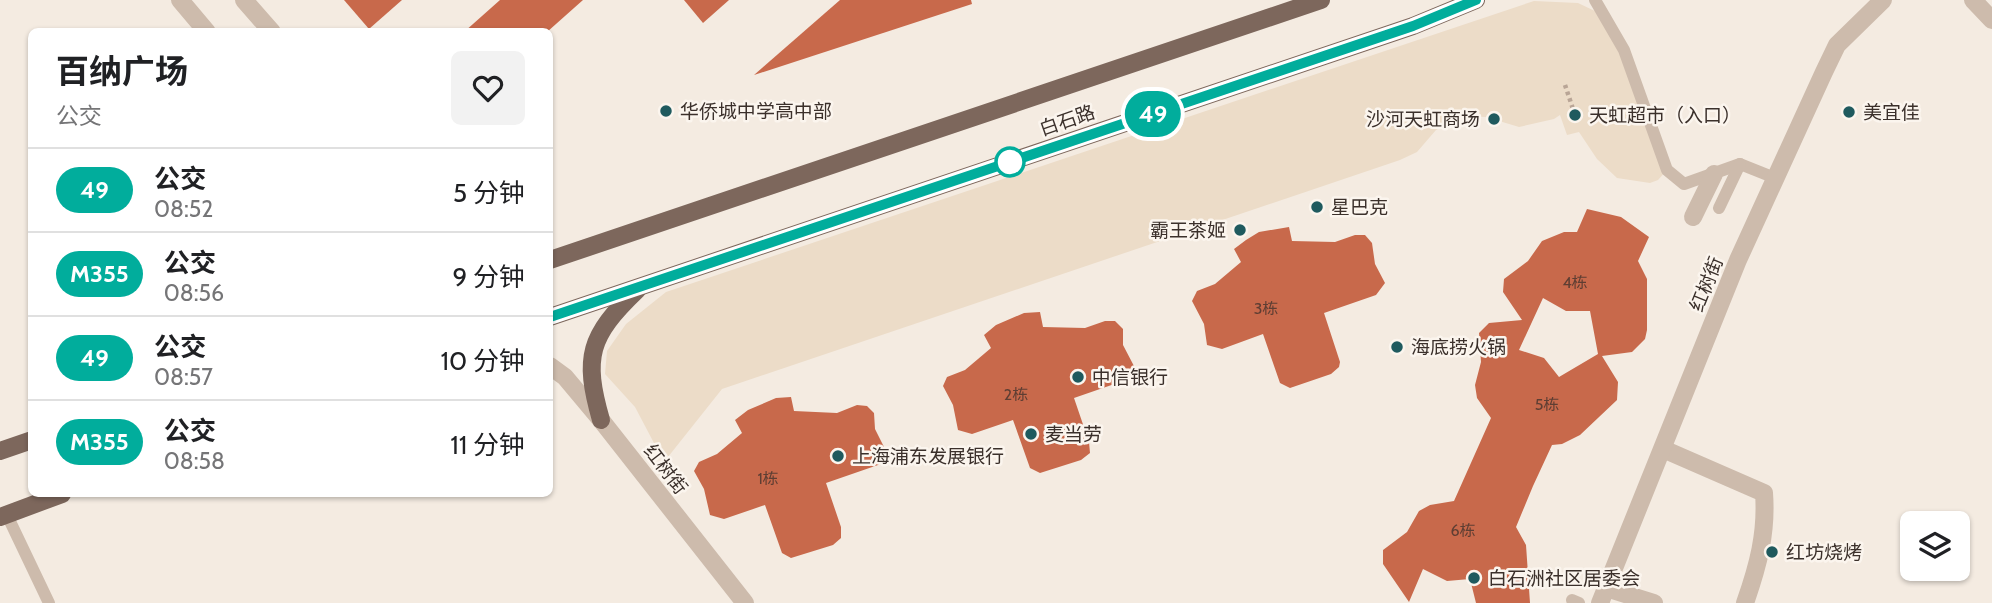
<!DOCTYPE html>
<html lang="zh">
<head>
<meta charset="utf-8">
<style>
  body { margin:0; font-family:Cabin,"Noto Sans SC",sans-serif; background:#f2f2f2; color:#202124; height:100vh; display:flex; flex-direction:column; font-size:26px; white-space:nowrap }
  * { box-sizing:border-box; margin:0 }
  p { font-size:23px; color:#757577 }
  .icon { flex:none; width:38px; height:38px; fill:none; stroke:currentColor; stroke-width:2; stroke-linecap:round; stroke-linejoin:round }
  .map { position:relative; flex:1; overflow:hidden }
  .drawer { position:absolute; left:28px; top:28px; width:525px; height:469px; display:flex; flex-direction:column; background:#fff; border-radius:10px; box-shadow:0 2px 5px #0004 }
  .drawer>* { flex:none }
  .badge { padding:0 14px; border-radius:23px; font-size:24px; line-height:46px }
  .fabs { position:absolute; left:1900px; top:511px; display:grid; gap:14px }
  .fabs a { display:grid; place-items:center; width:70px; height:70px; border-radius:10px; background:#fff; box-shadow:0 2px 5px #0004; font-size:35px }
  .map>.badge { position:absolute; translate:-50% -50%; box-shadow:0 0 0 4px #fff }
  .round { display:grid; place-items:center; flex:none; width:74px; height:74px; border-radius:10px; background:#f2f2f2 }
  .head { display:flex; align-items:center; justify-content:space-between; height:119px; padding:0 28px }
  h1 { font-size:33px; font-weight:700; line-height:52px }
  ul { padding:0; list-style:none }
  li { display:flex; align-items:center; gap:21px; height:84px; padding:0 28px; border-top:2px solid #e0e0e0 }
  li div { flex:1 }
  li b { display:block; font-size:26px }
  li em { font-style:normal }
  li .badge { min-width:77px; font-weight:700; text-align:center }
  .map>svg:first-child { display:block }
  .plaza { fill:#ecdcc8 }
  .building { fill:#c8694b; fill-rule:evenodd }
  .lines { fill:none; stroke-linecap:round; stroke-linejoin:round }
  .path { stroke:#b9a596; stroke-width:4.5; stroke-dasharray:3.5 3.5; stroke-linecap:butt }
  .service { stroke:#cdbbac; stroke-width:12 }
  .minor { stroke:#cdbbac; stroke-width:18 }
  .tertiary { stroke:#cdbbac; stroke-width:18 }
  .primary { stroke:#7d675c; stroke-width:18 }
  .line-casing { stroke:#fff; stroke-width:16 }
  .line { stroke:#01ad9c; stroke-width:10 }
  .poi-dot { fill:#1f5a5e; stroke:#fbf5ee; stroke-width:2.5 }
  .stop-dot { fill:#fff; stroke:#01ad9c; stroke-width:3.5 }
  .labels { text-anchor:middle; stroke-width:5; stroke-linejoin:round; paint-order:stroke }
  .number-label { font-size:16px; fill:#5e3e33 }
  .poi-label { font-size:19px; fill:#3b302b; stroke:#fbf5ee; text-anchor:start }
  .street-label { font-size:19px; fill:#3b302b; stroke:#fbf5ee }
</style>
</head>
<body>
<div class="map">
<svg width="1992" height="603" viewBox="0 0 1992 603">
  <rect width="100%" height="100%" fill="#f4ebe1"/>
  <path class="plaza" d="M1534,1L1578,3L1597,12L1617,35L1667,170L1658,180L1650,183L1617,178L1597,159L1579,132L1567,135L1560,115L1554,119L1519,127L1486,117L1463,116L1436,130L1417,152L1400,160L722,389L664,462L635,407L605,374L607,351L626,324L666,292Z"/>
  <g class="building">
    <path d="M344,0H402L369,29Z"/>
    <path d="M500,0H583L547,32H464Z"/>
    <path d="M684,0H729L703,23Z"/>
    <path d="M840,0H971L972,4L754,75Z"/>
    <path d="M1587,209L1621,217L1649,237L1638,261L1647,279V330L1645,339L1632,352L1602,356L1618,382L1617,400L1580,435L1562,444L1552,445L1533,486L1516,527L1526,545L1530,603H1476L1470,579L1447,581L1423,569L1409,602L1383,564V550L1407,532L1419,511L1430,505L1454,501L1491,418L1477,398L1475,385L1481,362L1479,333L1489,323L1522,320L1503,292L1504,279L1528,261L1542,241L1564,232H1577ZM1543,298L1566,311H1590L1598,354L1559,377L1544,358L1519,350Z"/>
    <path d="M1289,227L1292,241L1335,242L1355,235H1365L1372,243L1375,264L1385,283L1376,295L1324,313L1340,362L1339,367L1331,374L1290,388L1280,383L1263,334L1222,349L1207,345L1204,324L1192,301L1197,291L1215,284L1241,262L1234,249L1246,240L1259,232Z"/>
    <path d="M1040,312L1043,327L1085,328L1105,321H1115L1123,329V345L1135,368L1126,380L1074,398L1089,442L1090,453L1081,460L1040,473L1030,468L1013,420L972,434L958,430L953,405L943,386L947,377L965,370L991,348L984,335L996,325L1024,313Z"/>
    <path d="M791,397L794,411L837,413L857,405L867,406L874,413L875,429L887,453L878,465L826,483L841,527V538L833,545L791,558L782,553L765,505L724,519L710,515L704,489L694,471L699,462L717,454L742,433L735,420L748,410L776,398Z"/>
  </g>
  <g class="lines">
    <path class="path" d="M1565,85L1573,109"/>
    <g class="service">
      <path d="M1595,0L1624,50L1667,170L1684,184L1740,164L1775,178"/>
      <path d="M1719,208L1740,164"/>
      <path d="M7,515L49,603"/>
      <path d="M1572,600L1579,603"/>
    </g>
    <g class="minor">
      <path d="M1693,217L1714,174"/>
      <path d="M550,366L565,377L601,420L745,603"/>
      <path d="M1663,449L1764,493C1767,533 1758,566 1745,603"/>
      <path d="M1606,588L1654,603"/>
      <path d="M1600,603L1738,260L1824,72L1837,45L1883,0"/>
    </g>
    <g class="tertiary">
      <path d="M180,0L207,32"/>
      <path d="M244,0L272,32"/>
      <path d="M1973,0L1992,20"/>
    </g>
    <g class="primary">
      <path d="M550,260L1321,0"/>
      <path d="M550,317L1413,26L1476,0"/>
      <path d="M601,420C583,357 589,336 637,290"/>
      <path d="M0,451L32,440"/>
      <path d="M0,517L62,494"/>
    </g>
  </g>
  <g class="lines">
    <g class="line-casing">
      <path id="line" d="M550,317L1413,26L1476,0"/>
    </g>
    <use href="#line" class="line"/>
  </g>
  <g class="poi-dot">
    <circle cx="666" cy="111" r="7"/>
    <circle cx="1849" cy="112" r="7"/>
    <circle cx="1575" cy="115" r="7"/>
    <circle cx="1494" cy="119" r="7"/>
    <circle cx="1317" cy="207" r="7"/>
    <circle cx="1240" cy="230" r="7"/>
    <circle cx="1397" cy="347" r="7"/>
    <circle cx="1078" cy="377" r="7"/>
    <circle cx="1031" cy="434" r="7"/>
    <circle cx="838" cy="456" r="7"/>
    <circle cx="1772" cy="552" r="7"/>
    <circle cx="1474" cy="578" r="7"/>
  </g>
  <circle class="stop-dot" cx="1010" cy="162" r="14"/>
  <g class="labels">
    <g class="number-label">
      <text x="1575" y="288">4栋</text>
      <text x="1266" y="314">3栋</text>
      <text x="1016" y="400">2栋</text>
      <text x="1547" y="410">5栋</text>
      <text x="768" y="484">1栋</text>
      <text x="1463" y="536">6栋</text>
    </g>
    <g class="poi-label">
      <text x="680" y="118">华侨城中学高中部</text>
      <text x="1863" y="119">美宜佳</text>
      <text x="1589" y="122">天虹超市（入口）</text>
      <text x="1480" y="126" text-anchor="end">沙河天虹商场</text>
      <text x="1331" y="214">星巴克</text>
      <text x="1226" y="237" text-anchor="end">霸王茶姬</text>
      <text x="1411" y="354">海底捞火锅</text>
      <text x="1092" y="384">中信银行</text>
      <text x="1045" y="441">麦当劳</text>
      <text x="852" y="463">上海浦东发展银行</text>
      <text x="1786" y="559">红坊烧烤</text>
      <text x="1488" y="585">白石洲社区居委会</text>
    </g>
    <g class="street-label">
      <text transform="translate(1067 120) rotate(-19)" y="7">白石路</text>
      <text transform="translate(1706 284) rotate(-68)" y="7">红树街</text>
      <text transform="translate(666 469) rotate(52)" y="7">红树街</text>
    </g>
  </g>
</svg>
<div class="fabs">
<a><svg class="icon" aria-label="layers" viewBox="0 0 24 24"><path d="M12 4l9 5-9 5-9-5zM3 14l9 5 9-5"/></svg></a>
</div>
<b class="badge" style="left:1153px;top:114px;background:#01ad9c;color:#fff">49</b>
<section class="drawer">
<div class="head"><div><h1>百纳广场</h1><p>公交</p></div><a class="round"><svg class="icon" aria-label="heart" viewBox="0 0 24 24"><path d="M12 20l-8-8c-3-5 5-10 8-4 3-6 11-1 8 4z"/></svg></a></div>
<ul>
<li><span class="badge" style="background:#01ad9c;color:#fff">49</span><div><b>公交</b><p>08:52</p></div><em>5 分钟</em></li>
<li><span class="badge" style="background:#01ad9c;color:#fff">M355</span><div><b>公交</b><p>08:56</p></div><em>9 分钟</em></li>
<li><span class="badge" style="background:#01ad9c;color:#fff">49</span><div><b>公交</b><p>08:57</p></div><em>10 分钟</em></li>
<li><span class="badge" style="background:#01ad9c;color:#fff">M355</span><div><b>公交</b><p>08:58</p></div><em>11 分钟</em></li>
</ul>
</section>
</div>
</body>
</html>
